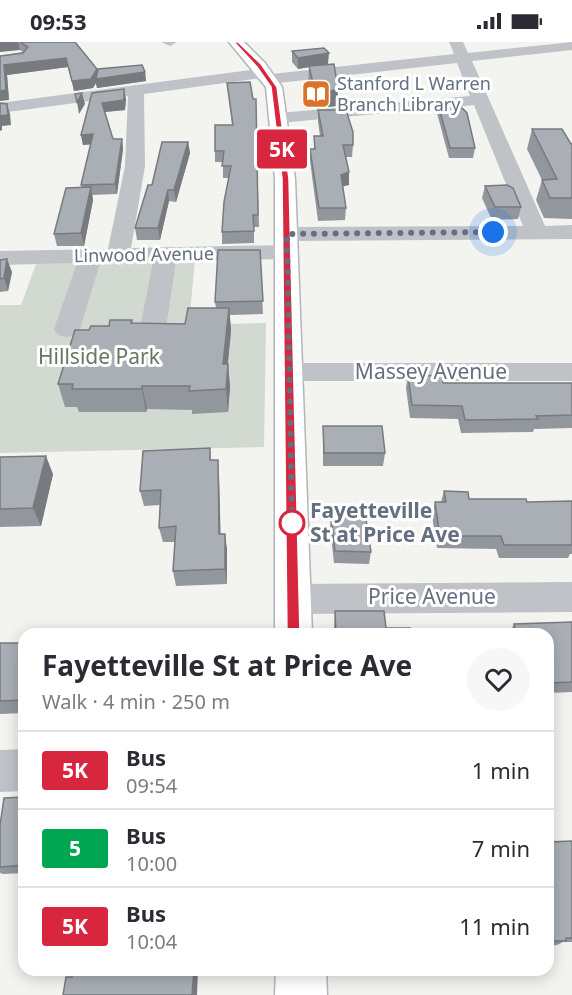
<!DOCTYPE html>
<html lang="en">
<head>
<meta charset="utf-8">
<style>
  body { margin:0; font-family:"Noto Sans",sans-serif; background:#f7f7f7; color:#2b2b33; height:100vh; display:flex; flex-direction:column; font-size:22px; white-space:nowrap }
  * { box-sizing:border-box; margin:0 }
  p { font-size:20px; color:#7c7c81 }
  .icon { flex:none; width:33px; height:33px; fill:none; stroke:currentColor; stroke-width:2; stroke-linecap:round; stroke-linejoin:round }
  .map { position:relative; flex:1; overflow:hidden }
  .panel { position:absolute; left:18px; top:586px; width:536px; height:348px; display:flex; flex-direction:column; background:#fff; border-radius:18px; box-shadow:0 3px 15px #0003 }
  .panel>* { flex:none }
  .badge { padding:0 12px; border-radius:4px; font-size:21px; line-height:39px }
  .you { position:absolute; width:30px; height:30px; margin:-15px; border:4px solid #fff; border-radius:50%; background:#1a73e8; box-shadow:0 0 0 9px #1a73e833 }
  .map>.badge { position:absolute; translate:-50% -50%; box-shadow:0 0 0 3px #fff }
  .round { display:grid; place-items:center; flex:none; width:63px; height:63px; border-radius:32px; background:#f7f7f7 }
  .summary { display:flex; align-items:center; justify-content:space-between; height:102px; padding:0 24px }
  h1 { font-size:28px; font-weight:700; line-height:45px }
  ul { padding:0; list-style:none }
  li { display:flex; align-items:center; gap:18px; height:78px; padding:0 24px; border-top:2px solid #e1e1e2 }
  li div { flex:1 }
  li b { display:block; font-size:22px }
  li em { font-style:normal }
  li .badge { min-width:66px; font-weight:700; text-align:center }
  .status { display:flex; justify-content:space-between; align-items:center; height:42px; padding:0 30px; background:#fff; direction:ltr }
  .status svg { height:16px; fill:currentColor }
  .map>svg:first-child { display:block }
  .green { fill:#d2d9d0 }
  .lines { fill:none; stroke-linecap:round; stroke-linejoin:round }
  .major-casing { stroke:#b2b5ba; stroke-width:3 }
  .minor { fill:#bfc2c6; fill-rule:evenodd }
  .major { fill:#fff; fill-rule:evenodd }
  .wall { fill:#92969d }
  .shaded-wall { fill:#777a7f }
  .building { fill:#aaafb6; stroke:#777a7f; stroke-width:1.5 }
  .line { fill:#d7263d; stroke:#fff; stroke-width:1.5 }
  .walk { stroke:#646f80; stroke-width:6; stroke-dasharray:0 10.8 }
  .stop-dot { fill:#fff; stroke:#d7263d; stroke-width:3 }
  .labels { text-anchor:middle; stroke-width:6; stroke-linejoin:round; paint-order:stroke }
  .far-poi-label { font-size:18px; fill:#646f80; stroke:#fff; text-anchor:start }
  .far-street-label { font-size:18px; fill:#646f80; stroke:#fff }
  .park-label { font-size:21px; fill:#637863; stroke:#fff }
  .street-label { font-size:21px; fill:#646f80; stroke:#fff }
  .stop-label { font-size:21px; font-weight:bold; fill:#646f80; stroke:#fff; text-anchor:start }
</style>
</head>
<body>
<div class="status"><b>09:53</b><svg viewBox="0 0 49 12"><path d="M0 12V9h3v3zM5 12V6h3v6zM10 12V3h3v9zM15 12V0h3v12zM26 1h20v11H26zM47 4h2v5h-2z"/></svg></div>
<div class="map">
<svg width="572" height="953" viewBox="0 0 572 953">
  <rect width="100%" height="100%" fill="#f3f4f0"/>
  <path class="green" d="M195,217L189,283L266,281L264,405L0,411V263H21L36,222Z"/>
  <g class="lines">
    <g class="major-casing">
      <g id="major">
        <path d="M229,0H244L265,21L282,45L295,137L312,592H275V137L266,45Z"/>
        <path d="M276,928H326L327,953H275Z"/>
      </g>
    </g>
    <g class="minor">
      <path d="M161,0H177L170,4Z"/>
      <path d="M449,0H463L468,11L572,0V8L472,19L545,184L572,183V197L287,199L279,197L276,192L279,187L287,185L523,184L474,63L279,81L270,76L279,71L470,54L457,21L269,42L263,40L261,36L144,52L145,124L131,206L288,203L296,205L299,210L296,215L288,217L176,219L166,286L162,291L153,294L144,291L140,286L153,220L100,221L80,287L76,293L67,295L58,293L54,287L77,221L0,223V209L108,207L125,124L128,54L0,71V61L265,26L271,28L272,32L454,12Z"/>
      <path d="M290,321H572V339H290L280,336L276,330L280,324Z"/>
      <path d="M572,540V570L293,572L280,568L275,557L280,546L293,542Z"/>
      <path d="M24,707V749L0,750V708Z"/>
    </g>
    <use href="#major" class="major"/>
  </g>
  <g class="wall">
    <path d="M0,0H75L98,29L145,30L146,39L97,46L96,41L93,46L74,49L68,25L7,33L9,58L0,14L23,10L20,8Z"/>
    <path d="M292,9L328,22L338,48L337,64L315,66L308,40L309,25L298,27L292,20Z"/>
    <path d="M227,41L253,57L256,67L259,185H254V201L222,202V190L229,136H223V120H215V109L232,83Z"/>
    <path d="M92,51L126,57L125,68L105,70L113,97H122L123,107L117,152L92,153L93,158L84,204H57L54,192L82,146L81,143L91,102L83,103L81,93Z"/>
    <path d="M438,62L475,106L473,116H449L437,71Z"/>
    <path d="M318,68L353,103L352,115H346L349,143L343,144L346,166L345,178L318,179L310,119V107H314V94H320L318,80Z"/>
    <path d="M532,87L572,102V177L544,176L536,158L542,138L527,107Z"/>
    <path d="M188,100L190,111L176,160L169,159L160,198H137L135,186L152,143Z"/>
    <path d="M485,144L521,165L518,177L492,178L482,156Z"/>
    <path d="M260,208L263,272L230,273L231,289L228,322L230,345L228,370L192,372V368L147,367L146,370H79L77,365H65L58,342L89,288L132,278L133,281L185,282L216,266L215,260Z"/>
    <path d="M0,218L12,230L8,249L0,250Z"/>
    <path d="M408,333L443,341H572V386L534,387L533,390L461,391L458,377L410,376L406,346Z"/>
    <path d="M323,384L385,411L383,424H323Z"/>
    <path d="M210,406L211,418L219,433L220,492L227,507V542L176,544L173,529L175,500H163L159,486L160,463L144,464L140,449Z"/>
    <path d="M0,415L53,432L41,484L0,485Z"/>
    <path d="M444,449L469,457L527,460L572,459V512H570L568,516H499L496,507L437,506L432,473L435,460H441Z"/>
    <path d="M331,472L371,510L369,522L334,521L330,485Z"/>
    <path d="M335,569L386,586L410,592H334V585Z"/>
    <path d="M572,580V650L548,651V592Z"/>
    <path d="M514,582L517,592H509Z"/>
    <path d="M0,601H24V671L0,672Z"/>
    <path d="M24,755V831L3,832L0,831V783Z"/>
    <path d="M572,799V900H563L557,903L548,904V800Z"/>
    <path d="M387,928H450L448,930Z"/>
  </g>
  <g class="shaded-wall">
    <path d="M0,0H18L20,8L0,10Z"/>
    <path d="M329,11L328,22L298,27V16Z"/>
    <path d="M66,16L68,25L7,33L9,58L0,59V49L4,23Z"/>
    <path d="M97,27L99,36L145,30L146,39L97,46L96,41L93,46L74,49L72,39Z"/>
    <path d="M124,47L126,57L125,68L104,70L102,61Z"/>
    <path d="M338,48L337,64L315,66V50Z"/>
    <path d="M82,51L85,62L79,72L77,60Z"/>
    <path d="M7,62L10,72L11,83L2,84V88L0,89V74Z"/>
    <path d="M93,92L95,102L83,103L81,93Z"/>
    <path d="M122,97L123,107L117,152L115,142Z"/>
    <path d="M188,100L190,111L176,160L174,148Z"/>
    <path d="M349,130V143L340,145L341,133Z"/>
    <path d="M91,145L93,158L84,204L81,191Z"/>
    <path d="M168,148L169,159L160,198L158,186Z"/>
    <path d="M7,217L12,230L8,249L4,236Z"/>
    <path d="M229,266L231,289L225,345L223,322Z"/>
    <path d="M228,322L230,345L228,370L226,347Z"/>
    <path d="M142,344L147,367L146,370L142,347Z"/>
    <path d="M46,414L53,432L41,484L33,466Z"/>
    <path d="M218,418L219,433L221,507L219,492Z"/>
    <path d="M225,492L227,507V542L225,527Z"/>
    <path d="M194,928H198L197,953H192Z"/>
  </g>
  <g class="building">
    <path d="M20,0H75L97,27L91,37L72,39L66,16L4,23L6,48L0,49V14L23,11L28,5Z"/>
    <path d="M324,6L329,11L298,16L292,9Z"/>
    <path d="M334,22L338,48L315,50L309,24Z"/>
    <path d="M142,23L145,30L96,37L98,27Z"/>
    <path d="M250,40L253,57H256L258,173H253L254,189L222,190L224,160L231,124H222L224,109H215V83H233L227,41Z"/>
    <path d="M124,47V58L102,61L113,97H122L115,142L81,143L93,92L81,93L92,51Z"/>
    <path d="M82,51L77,60L75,52Z"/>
    <path d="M456,60L467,71L475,106H450L438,62Z"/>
    <path d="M0,61L7,62L8,73L0,74Z"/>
    <path d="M318,68H346L353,90V103H343L349,130L341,133L346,166H319L310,107H315L314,94H323Z"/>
    <path d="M532,87H562L571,102H572V156H550L542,138L557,137Z"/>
    <path d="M162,100H188L174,148H168L158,186H135L148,143H152Z"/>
    <path d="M507,143L513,146L521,165H495L485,144Z"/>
    <path d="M91,145L81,191L54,192L66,146Z"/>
    <path d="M218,208H260L263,259L215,260Z"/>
    <path d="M7,217L4,236L0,237V218Z"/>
    <path d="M188,266H229L223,322H228L226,347L189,349L190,344H142V347H72L73,342H58L75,288H89L91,284H109L110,278H132L131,281L185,282Z"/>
    <path d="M408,333L442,334L443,341H572V373L536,374L538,377L465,378L462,364L412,363Z"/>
    <path d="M323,384H382L385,411H324Z"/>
    <path d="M210,406V418H218L219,492H225V527L173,529L176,484L159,486L161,448L140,449L143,409Z"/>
    <path d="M46,414L33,466L0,467V415Z"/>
    <path d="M444,449L468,450L469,457H526L527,460L572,459V503H504L501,494H440L435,460H446Z"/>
    <path d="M365,471L371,510L335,509L331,472Z"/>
    <path d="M335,569H384L386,586H410V592H336Z"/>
    <path d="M572,580V640L548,641V592H517L514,582Z"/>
    <path d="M0,601H24V658L0,659Z"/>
    <path d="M24,755V823L0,825V783L4,756Z"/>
    <path d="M572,799V896H566V899H548V800Z"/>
    <path d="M73,928H194L192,953H63L66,935H72Z"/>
  </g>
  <path class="line" d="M234,0H238L261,22L277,45L289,137L300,592L294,598L287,592L282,137L271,45L257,25Z"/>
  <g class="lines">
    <path class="walk" d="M292,481V485L287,192L493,190"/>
  </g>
  <defs>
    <g id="library-square" transform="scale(1.5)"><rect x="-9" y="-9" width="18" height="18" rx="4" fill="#da732a" stroke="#fff"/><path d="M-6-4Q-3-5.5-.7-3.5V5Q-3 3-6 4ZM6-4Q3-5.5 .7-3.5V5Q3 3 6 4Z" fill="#fff"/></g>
  </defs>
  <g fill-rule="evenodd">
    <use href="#library-square" x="316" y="52"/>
  </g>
  <circle class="stop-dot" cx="292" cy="481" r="12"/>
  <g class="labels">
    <g class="far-poi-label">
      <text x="337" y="48">Stanford L Warren<tspan x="337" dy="21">Branch Library</tspan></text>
    </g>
    <g class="far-street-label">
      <text transform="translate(144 213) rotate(-1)" y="6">Linwood Avenue</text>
    </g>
    <g class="park-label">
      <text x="99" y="322">Hillside Park</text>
    </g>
    <g class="street-label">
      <text x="431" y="337">Massey Avenue</text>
      <text x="432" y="562">Price Avenue</text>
    </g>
    <g class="stop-label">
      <text x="310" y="476">Fayetteville<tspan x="310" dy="24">St at Price Ave</tspan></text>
    </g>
  </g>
</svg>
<div class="you" style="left:493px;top:190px"></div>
<b class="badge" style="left:282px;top:107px;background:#d7263d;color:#fff">5K</b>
<section class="panel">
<div class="summary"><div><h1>Fayetteville St at Price Ave</h1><p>Walk · 4 min · 250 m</p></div><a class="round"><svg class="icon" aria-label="heart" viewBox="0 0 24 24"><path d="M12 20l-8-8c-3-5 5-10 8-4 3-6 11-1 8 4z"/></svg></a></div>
<ul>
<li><span class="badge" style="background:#d7263d;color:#fff">5K</span><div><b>Bus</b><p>09:54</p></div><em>1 min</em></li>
<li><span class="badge" style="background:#00a651;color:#fff">5</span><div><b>Bus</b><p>10:00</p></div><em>7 min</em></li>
<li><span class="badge" style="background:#d7263d;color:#fff">5K</span><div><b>Bus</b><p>10:04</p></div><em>11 min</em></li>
</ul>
</section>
</div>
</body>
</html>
